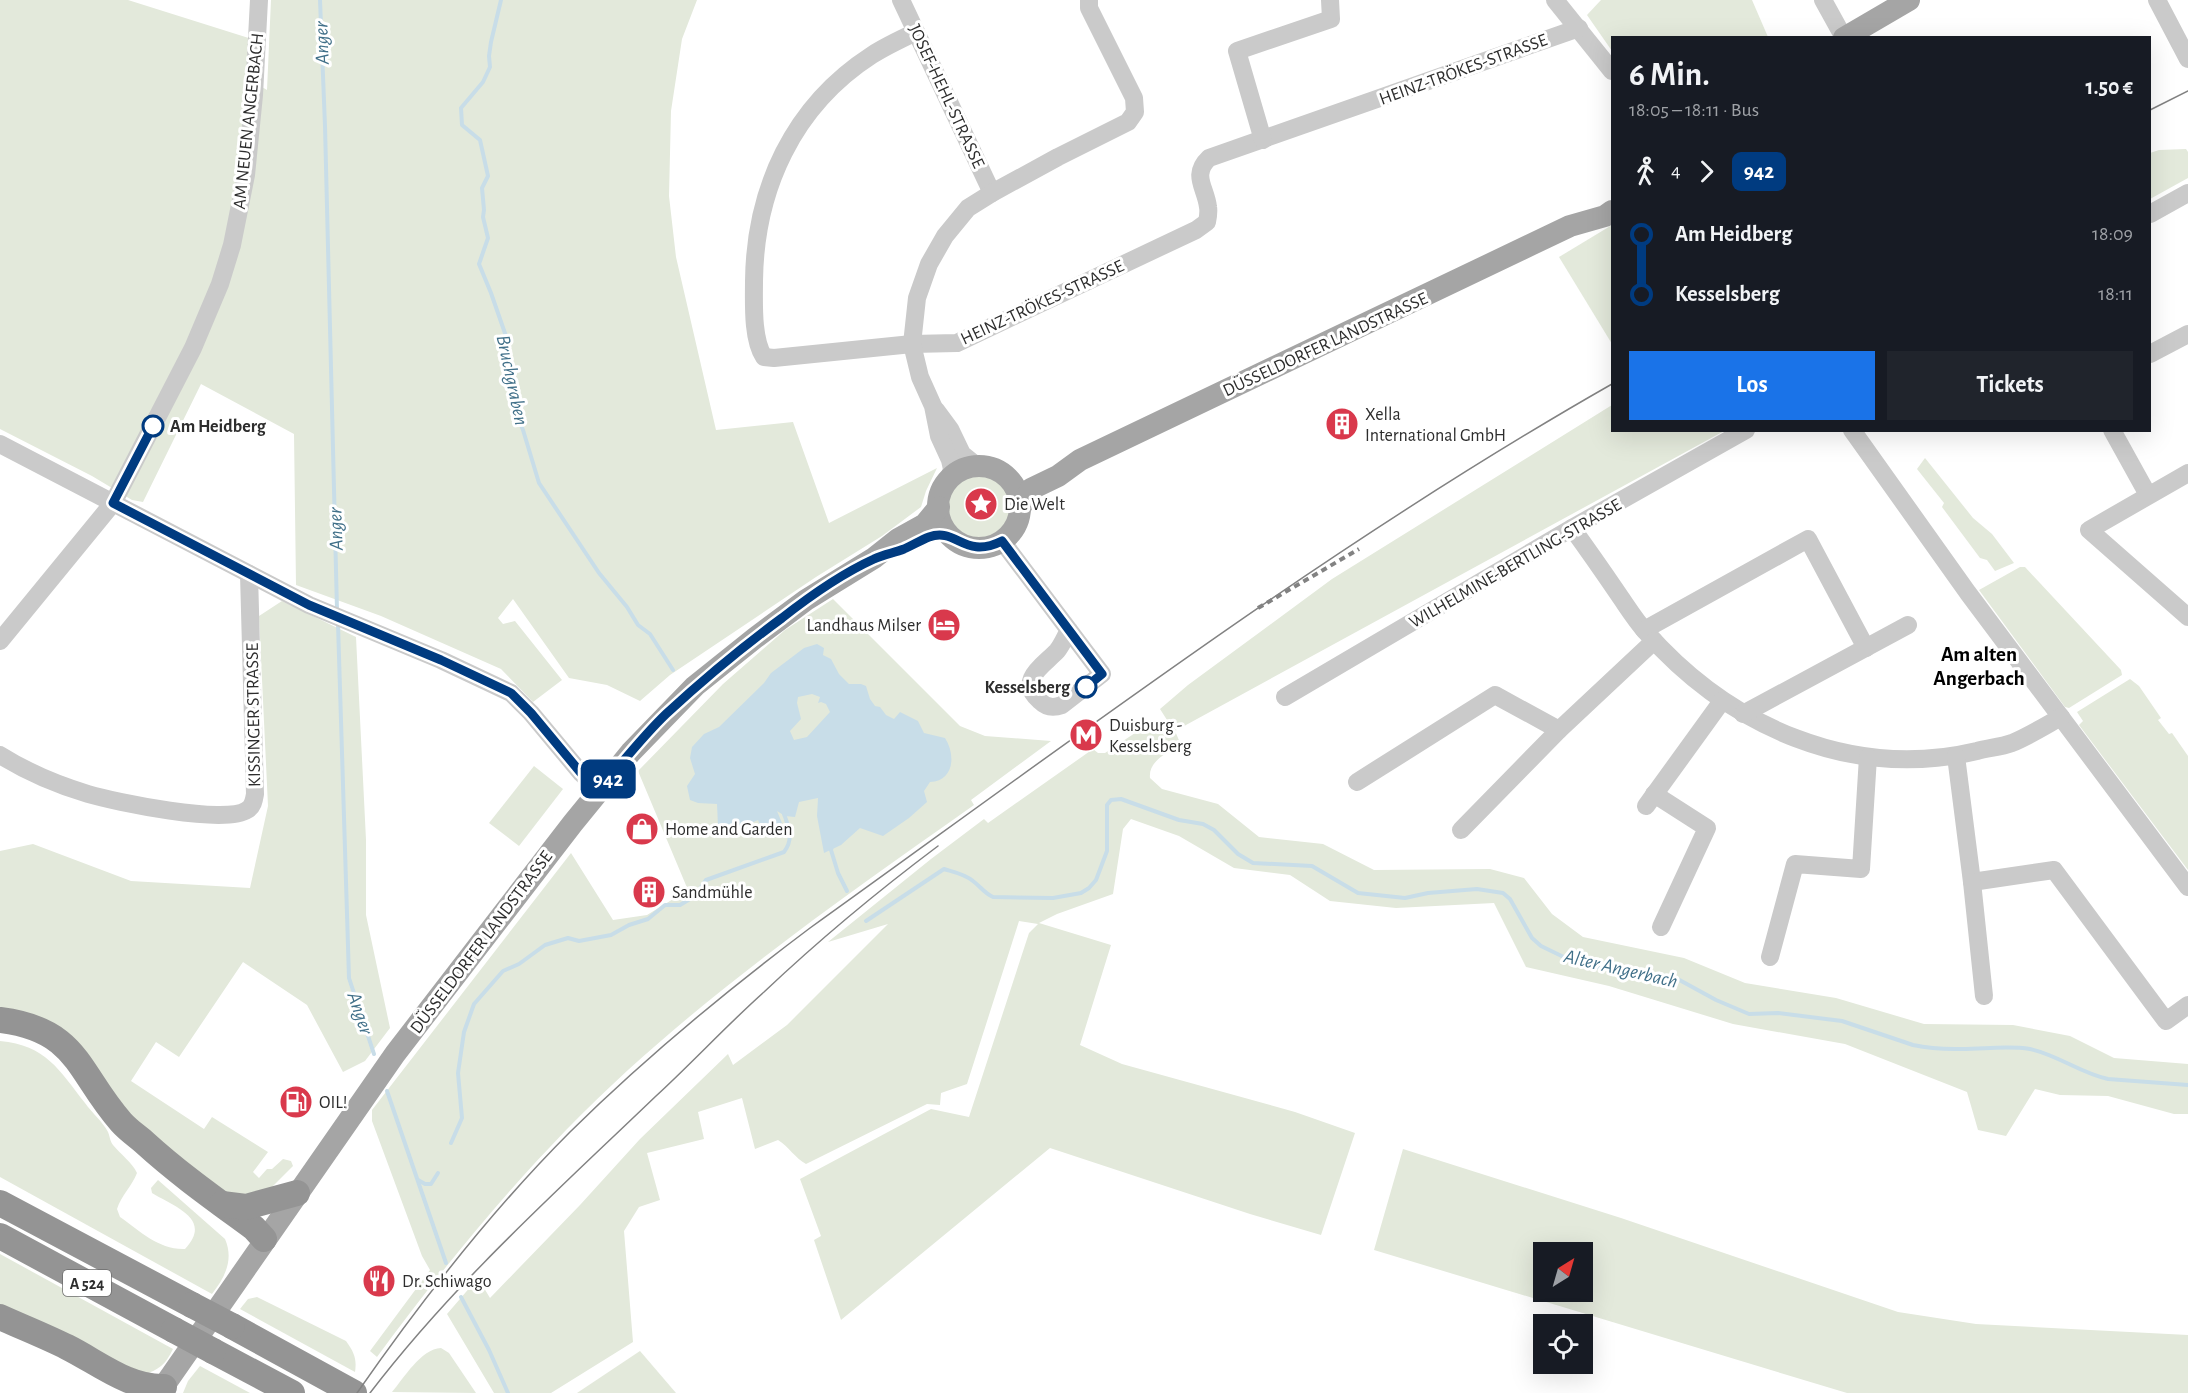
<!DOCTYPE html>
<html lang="de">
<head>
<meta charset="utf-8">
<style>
  body { margin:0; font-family:"Alegreya Sans",sans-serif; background:#20242c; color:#f1f3f6; height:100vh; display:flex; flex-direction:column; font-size:22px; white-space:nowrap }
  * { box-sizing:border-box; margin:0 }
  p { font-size:20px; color:#9ea1a6 }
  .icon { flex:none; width:33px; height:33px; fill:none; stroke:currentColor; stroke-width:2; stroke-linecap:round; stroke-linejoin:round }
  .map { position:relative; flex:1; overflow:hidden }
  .details { position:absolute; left:1611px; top:36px; width:540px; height:396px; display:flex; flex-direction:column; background:#171b24; border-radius:0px; box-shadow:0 6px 24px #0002 }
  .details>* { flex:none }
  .badge { padding:0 12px; border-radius:9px; font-size:21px; line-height:39px }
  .needle { width:39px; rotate:37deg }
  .fabs { position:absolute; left:1533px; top:1242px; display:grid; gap:12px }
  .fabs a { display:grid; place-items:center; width:60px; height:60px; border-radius:0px; background:#171b24; box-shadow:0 6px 24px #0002; font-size:30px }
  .map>.badge { position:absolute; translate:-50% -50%; box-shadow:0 0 0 3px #fff }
  .legs { display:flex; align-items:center; gap:9px; height:66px; padding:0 18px; font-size:20px }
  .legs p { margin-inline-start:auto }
  .overview { display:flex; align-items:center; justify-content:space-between; height:102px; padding:0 18px }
  h1 { font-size:33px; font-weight:600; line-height:45px }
  .action { display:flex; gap:12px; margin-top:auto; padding:12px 18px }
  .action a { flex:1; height:69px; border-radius:0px; background:#1a73e8; color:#fff; font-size:24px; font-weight:600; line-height:69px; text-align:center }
  .action a+a { background:#20242c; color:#f1f3f6 }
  ul { padding:0 18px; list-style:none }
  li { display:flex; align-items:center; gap:21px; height:60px; font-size:22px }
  li i { display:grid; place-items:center; width:9px; height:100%; margin:0 8px; background:currentColor }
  li i::after { content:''; width:15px; height:15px; margin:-8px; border:4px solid; border-radius:50%; background:#171b24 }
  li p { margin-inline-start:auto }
  li:first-child i { background:linear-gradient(#0000 50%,currentColor 0) }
  li:last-child i { background:linear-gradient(currentColor 50%,#0000 0) }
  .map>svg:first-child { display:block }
  .green { fill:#e3e9db; fill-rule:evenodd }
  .water { fill:#c8dde8; fill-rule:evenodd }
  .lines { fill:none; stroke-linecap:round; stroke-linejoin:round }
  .stream { stroke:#c8dde8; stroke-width:4 }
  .minor { stroke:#cacaca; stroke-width:18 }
  .major { stroke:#a5a5a5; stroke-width:22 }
  .highway { stroke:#949494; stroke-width:26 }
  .tram { stroke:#828282; stroke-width:1.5 }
  .rail { stroke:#828282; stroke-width:4; stroke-dasharray:6 4.5; stroke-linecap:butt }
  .highway-bridge { stroke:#949494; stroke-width:26 }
  .line-1-casing { stroke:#fff; stroke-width:14 }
  .line-1 { stroke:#003b80; stroke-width:9 }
  .stop-1-dot { fill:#fff; stroke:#003b80; stroke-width:3 }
  .labels { text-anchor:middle; stroke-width:6; stroke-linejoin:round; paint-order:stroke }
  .shield { fill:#fff; stroke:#6c6c6c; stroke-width:1.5 }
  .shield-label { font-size:16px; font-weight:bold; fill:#2d2d2d }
  .street-label { font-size:18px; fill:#2d2d2d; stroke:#fff }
  .poi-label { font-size:18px; fill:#2d2d2d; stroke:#fff; text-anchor:start }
  .stop-label { font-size:18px; font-weight:bold; fill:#2d2d2d; stroke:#fff; text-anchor:start }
  .water-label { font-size:20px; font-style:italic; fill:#417089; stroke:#fff }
  .quarter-label { font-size:21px; font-weight:bold; fill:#000; stroke:#fff }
</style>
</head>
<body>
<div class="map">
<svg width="2188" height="1393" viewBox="0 0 2188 1393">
  <rect width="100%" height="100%" fill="#fff"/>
  <g class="green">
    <path d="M0,0H128L255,40L252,81L267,90L271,0H697L682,39L671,111L669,196L676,257L716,430L793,422L829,523L937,468L926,491L921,507L882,536L816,577L670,675L640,701L607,685L569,678L513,599L498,618L503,624L515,621L562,680L533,702L501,669L381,616L296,585L294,434L201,384L143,502L132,500L92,476L0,429Z"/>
    <path d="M1601,0H1752L1768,37L1612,38V51L1587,15Z"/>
    <path d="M2186,149L2188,152V178L2150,199V153L2159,150Z"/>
    <path d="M1612,225V344L1559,257Z"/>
    <path d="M1612,405V430L1724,431L1175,731L1181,745C1168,752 1148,761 1150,778L1162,789L1218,804L1259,837L1323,844L1374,870L1490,869L1524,878L1552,914L1583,937L1684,958L1745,983L1836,998L1924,1024L2013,1025L2070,1036L2114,1058L2188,1064V1114H2174L2108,1096L2060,1095L2035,1089L2006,1136L1978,1130L1967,1092L1845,1044L1733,1024L1609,986L1526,967L1494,903L1396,908L1330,901L1290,875L1234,868L1179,836L1131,819L1123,829L1113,894L1057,914L1039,923L1111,945L1080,1045L1122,1064L1295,1112L1355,1133L1321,1235L1250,1214L1050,1148L841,1320L814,1240L821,1236L800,1179L931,1109L969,1117L1029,933L1038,924L1019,921L967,1084L941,1093L940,1105L927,1104L806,1164C795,1158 789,1147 778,1140L755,1149L742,1098L698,1112L704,1139L647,1153L660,1200L639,1207L624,1231L633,1342L551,1393H494L447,1314L478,1278L490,1298L580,1205L640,1139L728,1054L733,1065L787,1025L888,924L828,942L931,859L984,819L988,823L1093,749L1098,753H1105L1141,729L1145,734L1167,720L1160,709L1188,685L1332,579Z"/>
    <path d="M1925,458L1973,518L1992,534L2014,563L1995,571L1987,560L1980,558L1942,507L1944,503L1917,469Z"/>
    <circle cx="980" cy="507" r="32"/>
    <path d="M2020,567H2025L2121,670L2122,675L2069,708L2065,707L1979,590Z"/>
    <path d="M833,599L960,726L985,736L1051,741L971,800L974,805C855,889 736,972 628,1070C534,1156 452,1255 377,1357L370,1351L430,1270L422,1256L372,1121V1110L571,853L613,920L647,915L688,890L638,771L723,684L785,630Z"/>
    <path d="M282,601L356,637L366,840V915L390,1028L365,1061L343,1072L307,1005L243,962L179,1057L156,1042L131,1081L204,1129L212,1117L268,1152L253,1172L259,1178L267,1169H272L283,1159L291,1161L293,1166L272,1187L240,1201L162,1154L94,1073L0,1011V851L33,844L131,881L250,888L268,806L259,616Z"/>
    <path d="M2130,679L2139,686L2161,718L2158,720L2169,734L2172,733L2188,756V870L2079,725L2083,721L2077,712Z"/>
    <path d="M534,766L563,789L519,846L489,823Z"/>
    <path d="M0,1041C46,1045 59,1070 85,1103C92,1113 103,1122 108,1132C110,1137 110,1141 113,1145C121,1155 132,1162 137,1173C132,1186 121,1196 117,1209L120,1217C140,1231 159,1250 185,1249C213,1219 175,1207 152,1193L151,1188L158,1180L225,1239C234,1260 225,1277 212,1294L0,1177Z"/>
    <path d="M1403,1149L1621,1218L1898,1312L1976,1324L2188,1335V1393H1847L1374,1250ZM1544,1252H1582V1292H1544Z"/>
    <path d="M0,1254L173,1349C165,1365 160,1369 143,1375L0,1309Z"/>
    <path d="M257,1297L346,1341C354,1352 357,1359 355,1372L240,1309L248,1299Z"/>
    <path d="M441,1348L449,1353L476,1393L392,1392C404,1378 421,1349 441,1348Z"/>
    <path d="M640,1351L676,1393H577Z"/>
    <path d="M200,1366L250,1393H183L188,1381Z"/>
  </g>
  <path class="water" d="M817,644L824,648L823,655L831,659L839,674L849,684H861L866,686L870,699L875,706L880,707L886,715L894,719L900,712L918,721L924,733L945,738C956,755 954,781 930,782L924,791L927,802L909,818L883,836L860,828L841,845L824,853L817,816L818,798L799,802L795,817L785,816L777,811L782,823L770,834L764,835L758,820L738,829L718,826L717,804L698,803L690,800L687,786L695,774L690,758L692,747L704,734L719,727L764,683L771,673L804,648ZM812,694L820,697L818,703L821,702L826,704L830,712L807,737L794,740L790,731L801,719L797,703L798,697Z"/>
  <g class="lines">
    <g class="stream">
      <path d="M320,0L325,126L337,610"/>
      <path d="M501,0L491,42L489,56L490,67L483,82L461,108L462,125L480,140L488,176L482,188L484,210L483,217L488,238L479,264L491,293L507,339L514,383L515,411L523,430L539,483L599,573L627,607L638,625L650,634L673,670"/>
      <path d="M338,624L349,978L374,1054"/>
      <path d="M832,846L831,850L838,873L847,891"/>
      <path d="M866,921L944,869C954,872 965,874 973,881C981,887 984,893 993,897L1053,898L1081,893L1089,888L1096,880L1107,851V805L1111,800L1121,799L1179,820L1203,824L1214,830L1238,854L1253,863L1312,866L1358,893L1405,898L1428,893L1477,889L1503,893L1510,899L1532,938L1541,946L1574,962L1606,969L1674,977L1716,1000L1749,1014L1778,1013L1842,1021L1913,1045C1927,1048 1941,1049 1955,1049C1980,1050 2004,1045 2030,1049C2058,1055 2080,1073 2108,1079L2188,1085"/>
      <path d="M387,1091L446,1263"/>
      <path d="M451,1143L462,1118L458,1073L464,1032L474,1004L503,971L519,964L545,945L568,938L579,941L611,935L629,925L648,919L665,905H680L695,896L706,880L784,852C794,839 789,828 784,814"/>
      <path d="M418,1180L425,1184H431L438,1173"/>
      <path d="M461,1297L489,1350L508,1393"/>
    </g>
    <g class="minor">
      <path d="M901,0L992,193"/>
      <path d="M1555,0L1612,71"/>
      <path d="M1823,0L1844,38"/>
      <path d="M2157,0L2188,59"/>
      <path d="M916,32C901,39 886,46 872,55C793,106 755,189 754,281C754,302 752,339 764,357L774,358L912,344L957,343L1196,230L1207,222C1208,217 1209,212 1208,207C1206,188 1191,175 1209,158L1579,28"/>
      <path d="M1263,140L1237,51L1331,19L1330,0"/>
      <path d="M2150,214L2188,193"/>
      <path d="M2150,354L2188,334"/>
      <path d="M936,410L950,429L962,454L977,466"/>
      <path d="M1852,430L1968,593L2188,887"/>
      <path d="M2112,430L2148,495"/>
      <path d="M0,444L309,605L441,660L511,693L531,713L581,773L599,790"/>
      <path d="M2188,473L2089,530L2188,617"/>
      <path d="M949,479L952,469L950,460L939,436L933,406L920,377L912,344L917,298L929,264L945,236L968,208L992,193L1058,157L1128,122L1135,112L1134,98L1089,8V0"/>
      <path d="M1572,528C1588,550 1604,573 1619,595C1628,608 1636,621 1646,632C1729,726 1851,781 1977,751C1988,748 2001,747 2012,743C2029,736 2045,726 2061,717"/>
      <path d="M1002,541L1102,674L1062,705C1054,708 1047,708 1040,701C1016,680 1044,665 1057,651C1062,645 1065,637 1069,630"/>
      <path d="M1644,630L1808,539L1866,648"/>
      <path d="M0,641L113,503L193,348L220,284L232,245L246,175L254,95L259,0"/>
      <path d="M1285,697L1572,528L1746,430"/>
      <path d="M1743,714L1908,625"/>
      <path d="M0,755C27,772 58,785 88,794C115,802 226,825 247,810C253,807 254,800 255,794L249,574"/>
      <path d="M1956,756L1972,882L2054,870L2166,1021L2188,1005"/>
      <path d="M1357,782L1495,695L1559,730"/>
      <path d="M1654,794L1707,828L1661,927"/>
      <path d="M1646,806L1722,701"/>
      <path d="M1461,830L1559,730L1654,641"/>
      <path d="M1972,882L1984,996"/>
      <path d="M1770,957L1795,864L1861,869L1868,757"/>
    </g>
    <g class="major">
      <path d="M1844,38L1909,0"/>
      <circle cx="979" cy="507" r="41"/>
      <path d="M1020,508L1031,489L1058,476L1080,460L1570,226L1605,216L1612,211"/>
      <path d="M159,1393L395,1054L573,823L631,752L695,686L755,638L806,600L874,558L898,539L925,524L939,507"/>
    </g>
    <g class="highway">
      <path d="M0,1020C79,1030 77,1072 121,1122C128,1130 137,1136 145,1143C179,1174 216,1200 254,1228L264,1239"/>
      <path d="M0,1203L192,1305"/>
      <path d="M222,1204L246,1207L297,1193"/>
      <path d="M0,1236L174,1330"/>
      <path d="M0,1317C22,1327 45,1336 67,1347C99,1363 128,1388 164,1387"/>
      <path d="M232,1326L354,1393"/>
      <path d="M213,1351L292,1393"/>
    </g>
    <g class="tram">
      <path d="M2150,110L2188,91"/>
      <path d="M357,1393C421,1301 491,1211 570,1132C645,1058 726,991 810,928C1072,740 1331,544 1612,384"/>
      <path d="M370,1393C455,1282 556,1192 656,1096C693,1062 727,1025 764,992C819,940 878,891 938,846"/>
    </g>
    <path class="rail" d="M1258,608L1359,549"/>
    <g class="highway-bridge">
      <path d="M192,1305L232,1326"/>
      <path d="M174,1330L213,1351"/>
    </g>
  </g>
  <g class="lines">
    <g class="line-1-casing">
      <path id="line-1" d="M153,426L113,503L309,605L441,660L511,693L531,713L581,773L599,790C621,764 642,737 666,714C703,680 741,648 782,618C810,596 841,574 874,559C884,554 894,553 904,549C913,545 921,540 929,537C957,527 964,560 1002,541L1102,674L1086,687"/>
    </g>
    <use href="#line-1" class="line-1"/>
  </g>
  <defs>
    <g id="building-disc" transform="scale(1.725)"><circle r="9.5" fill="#d9394c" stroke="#fff"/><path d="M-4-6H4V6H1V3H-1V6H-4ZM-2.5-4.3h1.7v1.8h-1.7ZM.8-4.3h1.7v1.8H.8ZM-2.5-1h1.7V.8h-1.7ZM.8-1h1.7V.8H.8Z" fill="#fff"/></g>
    <g id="sight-disc" transform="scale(1.725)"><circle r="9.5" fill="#d9394c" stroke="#fff"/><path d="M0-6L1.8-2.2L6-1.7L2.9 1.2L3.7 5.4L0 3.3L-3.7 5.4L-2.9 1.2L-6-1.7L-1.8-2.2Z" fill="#fff"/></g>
    <g id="hotel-disc" transform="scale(1.725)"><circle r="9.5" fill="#d9394c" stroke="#fff"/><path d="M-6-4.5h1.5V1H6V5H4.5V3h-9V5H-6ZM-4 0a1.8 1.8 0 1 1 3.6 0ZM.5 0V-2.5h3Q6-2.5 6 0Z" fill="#fff"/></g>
    <g id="metro-disc" transform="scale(1.725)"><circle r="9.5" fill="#d9394c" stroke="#fff"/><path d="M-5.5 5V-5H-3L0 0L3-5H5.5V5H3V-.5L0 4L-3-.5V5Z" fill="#fff"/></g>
    <g id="shop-disc" transform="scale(1.725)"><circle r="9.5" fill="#d9394c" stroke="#fff"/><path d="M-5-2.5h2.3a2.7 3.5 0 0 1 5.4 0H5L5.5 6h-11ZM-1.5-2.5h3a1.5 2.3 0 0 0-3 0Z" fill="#fff"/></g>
    <g id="fuel-disc" transform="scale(1.725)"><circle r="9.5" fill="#d9394c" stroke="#fff"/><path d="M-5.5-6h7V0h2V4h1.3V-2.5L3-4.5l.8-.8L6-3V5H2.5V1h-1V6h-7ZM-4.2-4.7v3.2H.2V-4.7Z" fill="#fff"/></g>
    <g id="restaurant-disc" transform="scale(1.725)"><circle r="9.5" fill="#d9394c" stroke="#fff"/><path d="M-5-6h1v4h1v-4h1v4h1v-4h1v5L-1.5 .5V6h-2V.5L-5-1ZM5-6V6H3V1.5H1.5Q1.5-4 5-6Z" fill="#fff"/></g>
  </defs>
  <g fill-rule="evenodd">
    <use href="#building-disc" x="1342" y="424"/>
    <use href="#sight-disc" x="981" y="504"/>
    <use href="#hotel-disc" x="944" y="625"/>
    <use href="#metro-disc" x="1086" y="735"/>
    <use href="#shop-disc" x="642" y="829"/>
    <use href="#building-disc" x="649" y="892"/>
    <use href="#fuel-disc" x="296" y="1102"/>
    <use href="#restaurant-disc" x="379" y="1281"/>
  </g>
  <g class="stop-1-dot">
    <circle cx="153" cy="426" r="10"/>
    <circle cx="1086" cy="687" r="10"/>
  </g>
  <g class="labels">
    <rect class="shield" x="63" y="1270" width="48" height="26" rx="4.5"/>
    <g class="shield-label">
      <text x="87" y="1289">A 524</text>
    </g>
    <g class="street-label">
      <text transform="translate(1463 69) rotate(-20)" y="6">HEINZ-TRÖKES-STRASSE</text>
      <text transform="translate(947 96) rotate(65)" y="6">JOSEF-HEHL-STRASSE</text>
      <text transform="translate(248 121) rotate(-84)" y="6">AM NEUEN ANGERBACH</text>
      <text transform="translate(1042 302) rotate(-25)" y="6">HEINZ-TRÖKES-STRASSE</text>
      <text transform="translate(1325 344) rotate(-25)" y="6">DÜSSELDORFER LANDSTRASSE</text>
      <text transform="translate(1515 563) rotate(-30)" y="6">WILHELMINE-BERTLING-STRASSE</text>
      <text transform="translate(253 715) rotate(-91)" y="6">KISSINGER STRASSE</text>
      <text transform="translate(481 942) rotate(-53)" y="6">DÜSSELDORFER LANDSTRASSE</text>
    </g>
    <g class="poi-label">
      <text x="1365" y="420">Xella<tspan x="1365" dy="21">International GmbH</tspan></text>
      <text x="1004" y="510">Die Welt</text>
      <text x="921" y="631" text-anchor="end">Landhaus Milser</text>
      <text x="1109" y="731">Duisburg -<tspan x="1109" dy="21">Kesselsberg</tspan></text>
      <text x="665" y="835">Home and Garden</text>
      <text x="672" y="898">Sandmühle</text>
      <text x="319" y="1108">OIL!</text>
      <text x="402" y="1287">Dr. Schiwago</text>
    </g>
    <g class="stop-label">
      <text x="170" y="432">Am Heidberg</text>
      <text x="1070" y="693" text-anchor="end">Kesselsberg</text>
    </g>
    <g class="water-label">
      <text transform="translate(321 43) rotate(-92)" y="7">Anger</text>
      <text transform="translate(513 380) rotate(78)" y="7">Bruchgraben</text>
      <text transform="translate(335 529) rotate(-92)" y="7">Anger</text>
      <text transform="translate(1621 968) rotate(13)" y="7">Alter Angerbach</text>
      <text transform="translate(361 1013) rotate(71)" y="7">Anger</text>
    </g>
    <g class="quarter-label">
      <text x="1979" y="661">Am alten<tspan x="1979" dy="24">Angerbach</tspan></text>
    </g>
  </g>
</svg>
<div class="fabs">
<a><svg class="needle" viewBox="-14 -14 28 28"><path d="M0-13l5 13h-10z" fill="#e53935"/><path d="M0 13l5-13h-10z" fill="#9ea1a6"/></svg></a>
<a><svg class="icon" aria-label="locate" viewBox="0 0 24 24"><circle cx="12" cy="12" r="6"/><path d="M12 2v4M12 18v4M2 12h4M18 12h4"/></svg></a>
</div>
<b class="badge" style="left:608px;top:779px;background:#003b80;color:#fff">942</b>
<section class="details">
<div class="overview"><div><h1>6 Min.</h1><p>18:05 – 18:11 · Bus</p></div><b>1.50 €</b></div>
<div class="legs"><svg class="icon" aria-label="walk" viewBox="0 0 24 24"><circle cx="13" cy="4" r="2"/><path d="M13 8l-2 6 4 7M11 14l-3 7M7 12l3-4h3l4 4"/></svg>4<svg class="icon" aria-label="forward" viewBox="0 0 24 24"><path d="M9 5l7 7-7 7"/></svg><b class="badge" style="background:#003b80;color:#fff">942</b></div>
<ul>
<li><i style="color:#003b80"></i><b>Am Heidberg</b><p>18:09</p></li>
<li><i style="color:#003b80"></i><b>Kesselsberg</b><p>18:11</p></li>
</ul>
<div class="action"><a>Los</a><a>Tickets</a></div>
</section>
</div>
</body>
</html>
